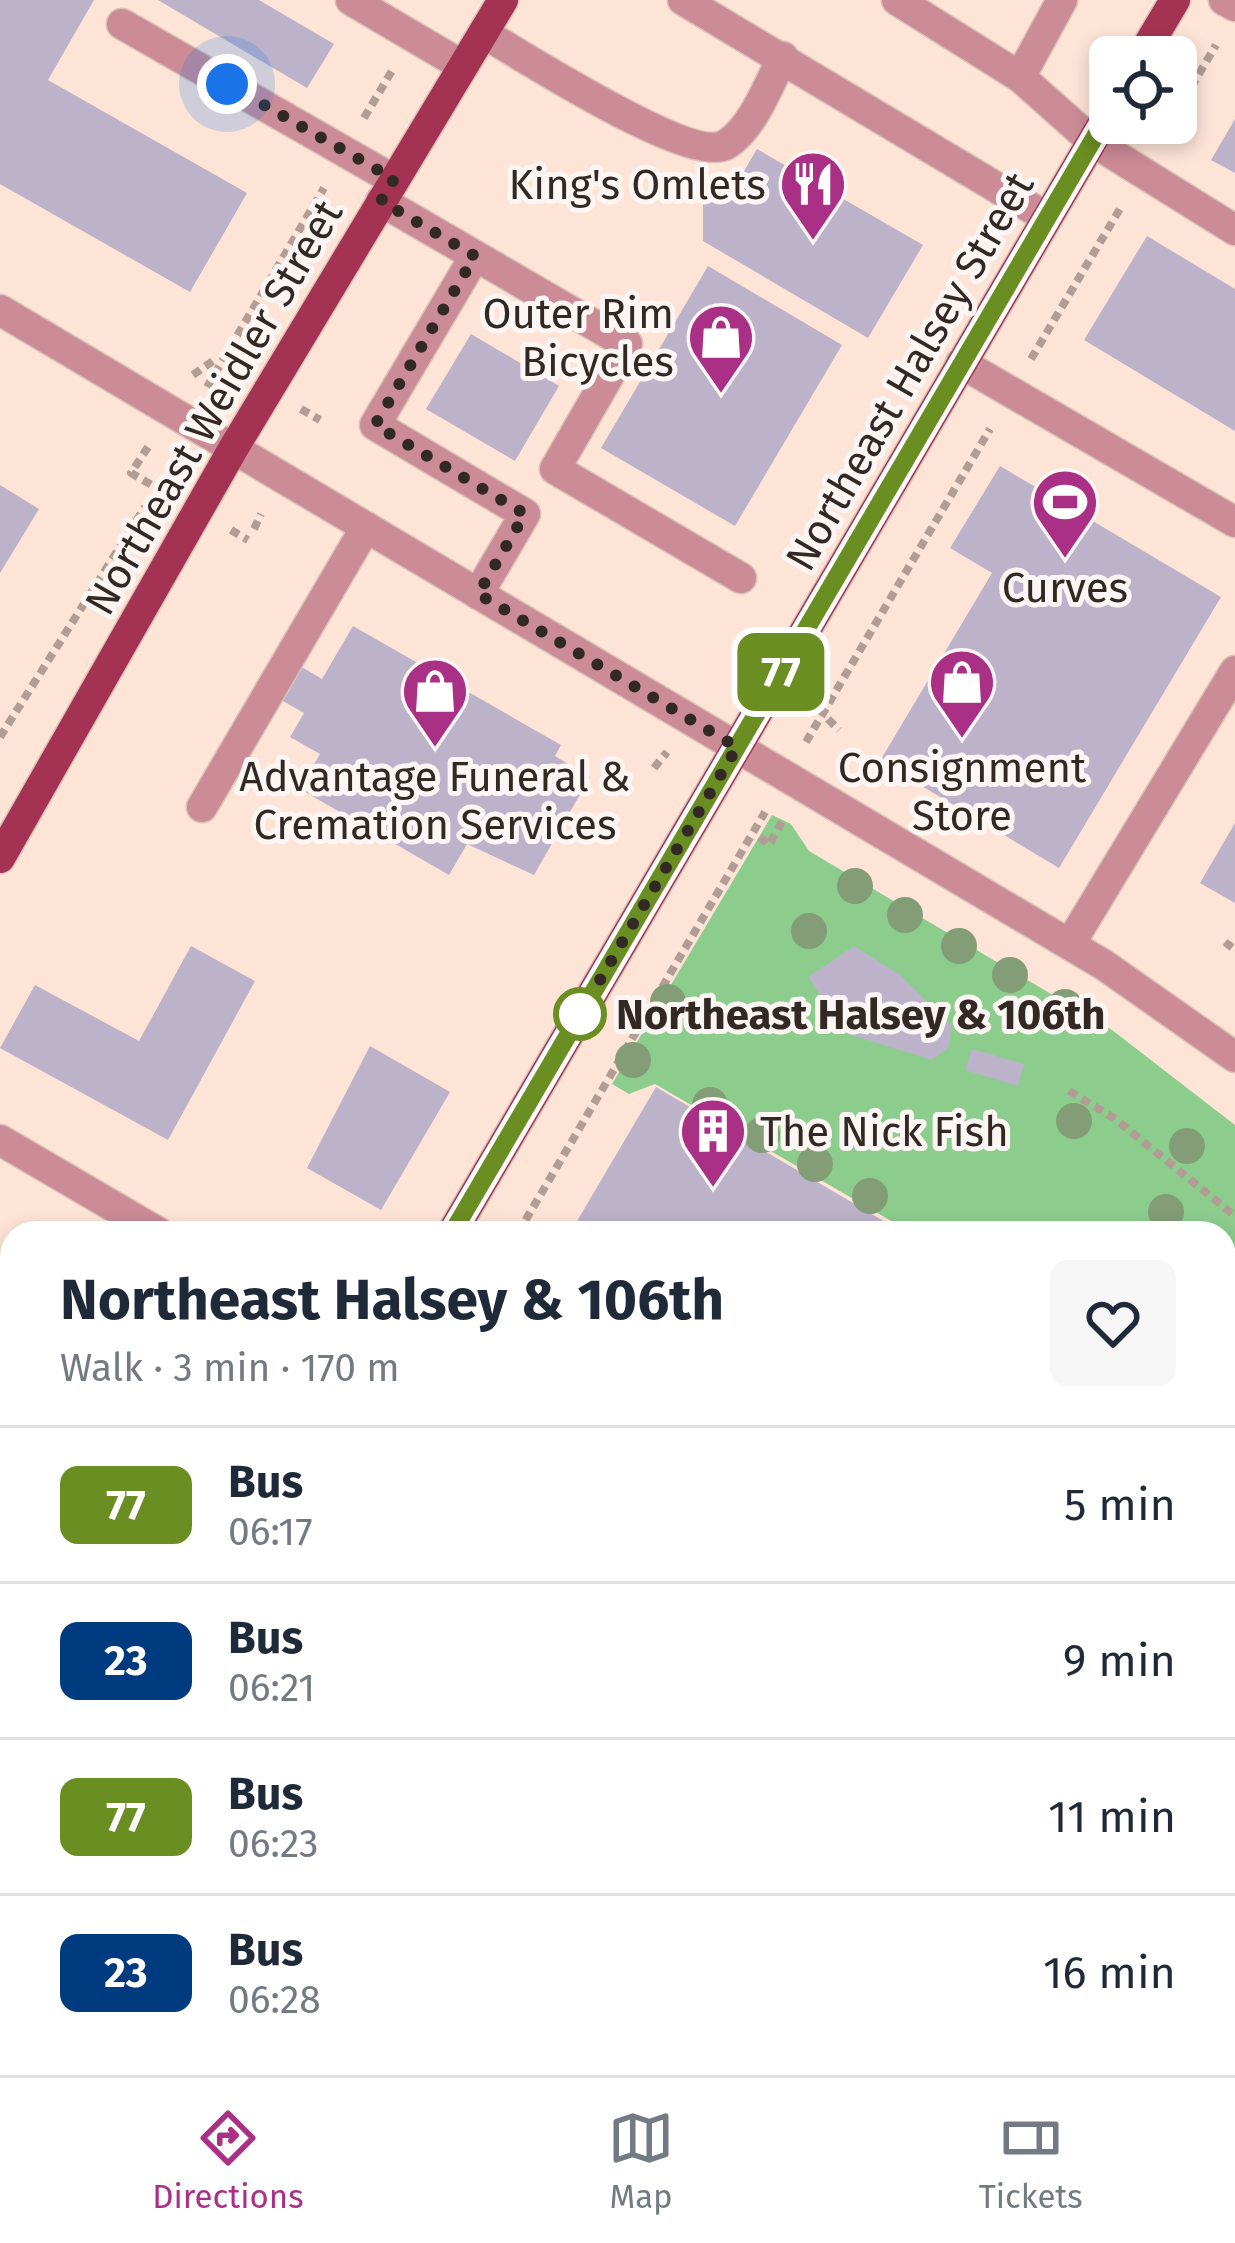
<!DOCTYPE html>
<html lang="en">
<head>
<meta charset="utf-8">
<style>
  body { margin:0; font-family:"Fira Sans",sans-serif; background:#f6f6f7; color:#1f2937; height:100vh; display:flex; flex-direction:column; font-size:45px; white-space:nowrap }
  * { box-sizing:border-box; margin:0 }
  p { font-size:39px; color:#747a83 }
  .icon { flex:none; width:66px; height:66px; fill:none; stroke:currentColor; stroke-width:2; stroke-linecap:round; stroke-linejoin:round }
  .map { position:relative; flex:1; overflow:hidden }
  .details { position:absolute; left:0px; top:1221px; width:1236px; height:855px; display:flex; flex-direction:column; background:#fff; border-radius:36px 36px 0 0; box-shadow:0 6px 18px #0003 }
  .details>* { flex:none }
  .badge { padding:0 24px; border-radius:18px; font-size:42px; line-height:78px }
  .tools { position:absolute; left:1089px; top:36px; display:grid; gap:24px }
  .tools a { display:grid; place-items:center; width:108px; height:108px; border-radius:18px; background:#fff; box-shadow:0 6px 18px #0003; font-size:60px }
  .you { position:absolute; width:60px; height:60px; margin:-30px; border:9px solid #fff; border-radius:50%; background:#1a73e8; box-shadow:0 0 0 18px #1a73e833 }
  .map>.badge { position:absolute; translate:-50% -50%; box-shadow:0 0 0 6px #fff }
  .round { display:grid; place-items:center; flex:none; width:126px; height:126px; border-radius:18px; background:#f6f6f7 }
  .headline { display:flex; align-items:center; justify-content:space-between; height:204px; padding:0 60px }
  h1 { font-size:57px; font-weight:700; line-height:90px }
  ul { padding:0; list-style:none }
  li { display:flex; align-items:center; gap:36px; height:156px; padding:0 60px; border-top:3px solid #e0e1e3 }
  li div { flex:1 }
  li b { display:block; font-size:45px }
  li em { font-style:normal }
  li .badge { min-width:132px; font-weight:700; text-align:center }
  .tabs { display:flex; justify-content:space-around; align-items:center; height:168px; border-top:3px solid #e0e1e3; background:#fff; font-size:33px; color:#747a83 }
  .tabs a { display:grid; justify-items:center; gap:6px }
  .tabs .selected { color:#a93085 }
  .map>svg:first-child { display:block }
  .green { fill:#8ccd8e }
  .building { fill:#bcb2c9 }
  .lines { fill:none; stroke-linecap:round; stroke-linejoin:round }
  .minor-casing { stroke:#d9c2b7; stroke-width:33 }
  .major-casing { stroke:#d9c2b7; stroke-width:33 }
  .path { stroke:#b19d93; stroke-width:8; stroke-dasharray:9 6; stroke-linecap:butt }
  .minor { stroke:#cb8b97; stroke-width:30 }
  .major { stroke:#a43253; stroke-width:30 }
  .tree { fill:#839e76 }
  .line-casing { stroke:#fff; stroke-width:27 }
  .line { stroke:#6b8e23; stroke-width:18 }
  .walk { stroke:#332924; stroke-width:12; stroke-dasharray:0 21.6 }
  .stop-dot { fill:#fff; stroke:#6b8e23; stroke-width:6 }
  .labels { text-anchor:middle; stroke-width:10; stroke-linejoin:round; paint-order:stroke }
  .poi-label { font-size:42px; fill:#332924; stroke:#fbf6f3 }
  .street-label { font-size:42px; fill:#332924; stroke:#fbf6f3 }
  .stop-label { font-size:42px; font-weight:bold; fill:#332924; stroke:#fbf6f3; text-anchor:start }
</style>
</head>
<body>
<div class="map">
<svg width="1235" height="2075" viewBox="0 0 1235 2075">
  <rect width="100%" height="100%" fill="#fee4d7"/>
  <path class="green" d="M772,815L791,824L809,851L1112,1030L1235,1125V2075H811L818,2064H1224V1233H912L655,1084L629,1094L612,1084Z"/>
  <g class="building">
    <path d="M0,0H94L48,80L247,193L190,292L0,184Z"/>
    <path d="M158,0H259L334,44L307,88Z"/>
    <path d="M1235,119V173L1211,160Z"/>
    <path d="M757,149L923,245L868,338L703,241V199L737,183Z"/>
    <path d="M1147,236L1235,289V431L1084,340Z"/>
    <path d="M708,266L842,345L735,526L601,448Z"/>
    <path d="M471,334L559,386L515,461L426,409Z"/>
    <path d="M1000,466L1221,597L1059,868L880,761L992,573L950,548Z"/>
    <path d="M0,485L39,509L0,573Z"/>
    <path d="M353,626L561,745L555,756L590,777L534,875L467,844L449,875L300,789L320,754L290,737L304,713L281,700L300,666L322,679Z"/>
    <path d="M1235,823V903L1200,883Z"/>
    <path d="M191,946L255,981L168,1140L0,1048L35,985L139,1041Z"/>
    <path d="M854,946L899,974L951,1025L949,1047L932,1060L848,1034L808,977Z"/>
    <path d="M370,1046L450,1092L381,1210L307,1168Z"/>
    <path d="M972,1049L1024,1064L1018,1086L965,1070Z"/>
    <path d="M656,1087L756,1146L904,1233H570Z"/>
    <path d="M0,1496L12,1503V1667L0,1660Z"/>
    <path d="M60,2064H65L84,2075H54Z"/>
    <path d="M177,2064H296L290,2075H196Z"/>
  </g>
  <g class="lines">
    <g class="minor-casing">
      <g id="minor">
        <path d="M351,0L463,66"/>
        <path d="M683,0L1046,217"/>
        <path d="M897,0L1020,77L1092,141L1235,230"/>
        <path d="M1224,0L1235,6"/>
        <path d="M122,24L394,180"/>
        <path d="M483,33C522,55 692,166 727,144C753,128 769,83 783,57"/>
        <path d="M1020,77L1062,0"/>
        <path d="M381,201L627,344L555,469L741,578"/>
        <path d="M475,256L375,425L525,514L478,594"/>
        <path d="M0,310L1104,965L1235,1057"/>
        <path d="M961,363L1235,522"/>
        <path d="M202,807L366,527"/>
        <path d="M1070,944L1235,671"/>
        <path d="M0,1140L159,1233"/>
        <path d="M0,1755L12,1762"/>
        <path d="M136,2064L155,2075"/>
        <path d="M366,2075L373,2064"/>
        <path d="M752,2075L758,2064"/>
      </g>
    </g>
    <g class="major-casing">
      <g id="major">
        <path d="M1141,57L1175,0"/>
        <path d="M0,858L233,449L503,0"/>
        <path d="M452,1233L1110,111"/>
        <path d="M0,2004L12,1983"/>
      </g>
    </g>
    <g class="path">
      <path d="M1176,113L1216,45"/>
      <path d="M364,118L393,69"/>
      <path d="M1031,359L1121,207"/>
      <path d="M193,375L213,361"/>
      <path d="M207,387L324,188"/>
      <path d="M301,409L320,420"/>
      <path d="M148,447L131,473L157,488"/>
      <path d="M254,529L261,514"/>
      <path d="M231,530L248,540"/>
      <path d="M828,719L839,730"/>
      <path d="M0,737L145,507"/>
      <path d="M806,742L990,429"/>
      <path d="M654,768L667,752"/>
      <path d="M760,837L769,845L782,822"/>
      <path d="M1225,942L1235,950"/>
      <path d="M1069,1091L1114,1118L1235,1216"/>
      <path d="M518,1233L765,812"/>
      <path d="M1224,1283L1235,1281"/>
      <path d="M1224,1957L1235,1961"/>
      <path d="M1167,2064L1169,2075"/>
      <path d="M33,2075L40,2064"/>
      <path d="M909,2075L912,2064"/>
      <path d="M998,2075V2064"/>
    </g>
    <use href="#minor" class="minor"/>
    <use href="#major" class="major"/>
  </g>
  <g class="tree">
    <circle cx="855" cy="886" r="18"/>
    <circle cx="905" cy="915" r="18"/>
    <circle cx="809" cy="931" r="18"/>
    <circle cx="959" cy="946" r="18"/>
    <circle cx="1010" cy="975" r="18"/>
    <circle cx="668" cy="1002" r="18"/>
    <circle cx="1065" cy="1007" r="18"/>
    <circle cx="633" cy="1060" r="18"/>
    <circle cx="710" cy="1105" r="18"/>
    <circle cx="1074" cy="1121" r="18"/>
    <circle cx="762" cy="1135" r="18"/>
    <circle cx="1187" cy="1146" r="18"/>
    <circle cx="815" cy="1164" r="18"/>
    <circle cx="870" cy="1196" r="18"/>
    <circle cx="1166" cy="1212" r="18"/>
  </g>
  <g class="lines">
    <g class="line-casing">
      <path id="line" d="M452,1233L1110,111"/>
    </g>
    <use href="#line" class="line"/>
    <path class="walk" d="M227,84L394,179L381,201L475,256L375,425L525,514L478,594L737,747L580,1014"/>
  </g>
  <defs>
    <g id="restaurant-pin" transform="scale(3.45)"><path d="M0 17L-7.5 6A9.5 9.5 0 1 1 7.5 6Z" fill="#a93085" stroke="#fbf6f3"/><path d="M-5-6h1v4h1v-4h1v4h1v-4h1v5L-1.5 .5V6h-2V.5L-5-1ZM5-6V6H3V1.5H1.5Q1.5-4 5-6Z" fill="#fff"/></g>
    <g id="shop-pin" transform="scale(3.45)"><path d="M0 17L-7.5 6A9.5 9.5 0 1 1 7.5 6Z" fill="#a93085" stroke="#fbf6f3"/><path d="M-5-2.5h2.3a2.7 3.5 0 0 1 5.4 0H5L5.5 6h-11ZM-1.5-2.5h3a1.5 2.3 0 0 0-3 0Z" fill="#fff"/></g>
    <g id="stadium-pin" transform="scale(3.45)"><path d="M0 17L-7.5 6A9.5 9.5 0 1 1 7.5 6Z" fill="#a93085" stroke="#fbf6f3"/><path d="M0-5a6.5 5 0 1 0 0 10a6.5 5 0 1 0 0-10ZM-3.5-1.8h7v3.6h-7Z" fill="#fff"/></g>
    <g id="building-pin" transform="scale(3.45)"><path d="M0 17L-7.5 6A9.5 9.5 0 1 1 7.5 6Z" fill="#a93085" stroke="#fbf6f3"/><path d="M-4-6H4V6H1V3H-1V6H-4ZM-2.5-4.3h1.7v1.8h-1.7ZM.8-4.3h1.7v1.8H.8ZM-2.5-1h1.7V.8h-1.7ZM.8-1h1.7V.8H.8Z" fill="#fff"/></g>
  </defs>
  <g fill-rule="evenodd">
    <use href="#restaurant-pin" x="813" y="184"/>
    <use href="#shop-pin" x="721" y="337"/>
    <use href="#stadium-pin" x="1065" y="502"/>
    <use href="#shop-pin" x="962" y="682"/>
    <use href="#shop-pin" x="435" y="691"/>
    <use href="#building-pin" x="713" y="1131"/>
  </g>
  <circle class="stop-dot" cx="580" cy="1014" r="24"/>
  <g class="labels">
    <g class="poi-label">
      <text x="766" y="199" text-anchor="end">King's Omlets</text>
      <text x="674" y="328" text-anchor="end">Outer Rim<tspan x="674" dy="48">Bicycles</tspan></text>
      <text x="1065" y="602">Curves</text>
      <text x="962" y="782">Consignment<tspan x="962" dy="48">Store</tspan></text>
      <text x="435" y="791">Advantage Funeral &amp;<tspan x="435" dy="48">Cremation Services</tspan></text>
      <text x="760" y="1146" text-anchor="start">The Nick Fish</text>
    </g>
    <g class="street-label">
      <text transform="translate(909 371) rotate(-60)" y="15">Northeast Halsey Street</text>
      <text transform="translate(213 407) rotate(-60)" y="15">Northeast Weidler Street</text>
    </g>
    <g class="stop-label">
      <text x="616" y="1029">Northeast Halsey &amp; 106th</text>
    </g>
  </g>
</svg>
<div class="tools">
<a><svg class="icon" aria-label="locate" viewBox="0 0 24 24"><circle cx="12" cy="12" r="6"/><path d="M12 2v4M12 18v4M2 12h4M18 12h4"/></svg></a>
</div>
<div class="you" style="left:227px;top:84px"></div>
<b class="badge" style="left:781px;top:672px;background:#6b8e23;color:#fff">77</b>
<section class="details">
<div class="headline"><div><h1>Northeast Halsey &amp; 106th</h1><p>Walk · 3 min · 170 m</p></div><a class="round"><svg class="icon" aria-label="heart" viewBox="0 0 24 24"><path d="M12 20l-8-8c-3-5 5-10 8-4 3-6 11-1 8 4z"/></svg></a></div>
<ul>
<li><span class="badge" style="background:#6b8e23;color:#fff">77</span><div><b>Bus</b><p>06:17</p></div><em>5 min</em></li>
<li><span class="badge" style="background:#003b80;color:#fff">23</span><div><b>Bus</b><p>06:21</p></div><em>9 min</em></li>
<li><span class="badge" style="background:#6b8e23;color:#fff">77</span><div><b>Bus</b><p>06:23</p></div><em>11 min</em></li>
<li><span class="badge" style="background:#003b80;color:#fff">23</span><div><b>Bus</b><p>06:28</p></div><em>16 min</em></li>
</ul>
</section>
</div>
<nav class="tabs">
<a class="selected"><svg class="icon" aria-label="directions" viewBox="0 0 24 24"><path d="M12 3l9 9-9 9-9-9zM9 14v-3h6M13 9l2 2-2 2"/></svg>Directions</a>
<a><svg class="icon" aria-label="map" viewBox="0 0 24 24"><path d="M3 6l6-2 6 2 6-2v14l-6 2-6-2-6 2zM9 4v14M15 6v14"/></svg>Map</a>
<a><svg class="icon" aria-label="tickets" viewBox="0 0 24 24"><path d="M3 7h18v10H3zM15 7v10"/></svg>Tickets</a>
</nav>
</body>
</html>
